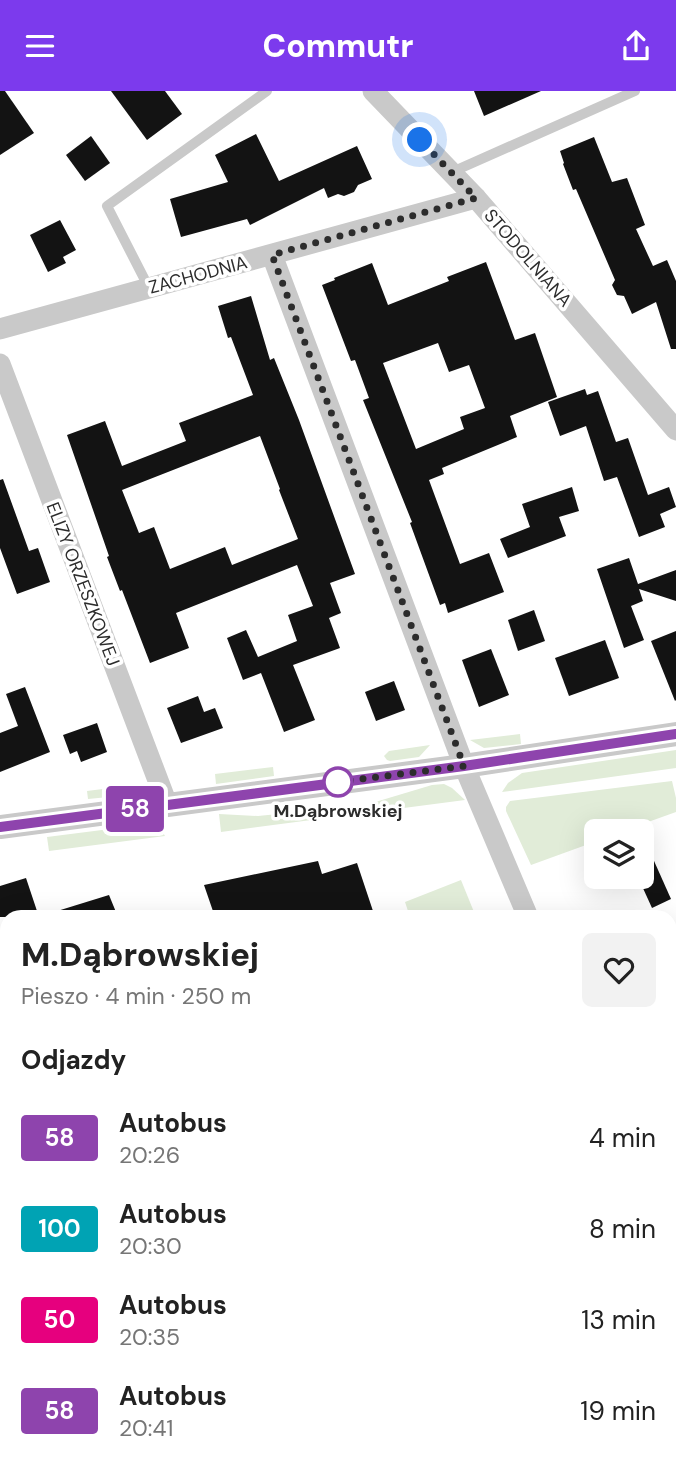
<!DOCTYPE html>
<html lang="pl">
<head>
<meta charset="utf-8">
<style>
  body { margin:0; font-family:"DM Sans",sans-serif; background:#f2f2f2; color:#222; height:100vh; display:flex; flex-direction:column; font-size:26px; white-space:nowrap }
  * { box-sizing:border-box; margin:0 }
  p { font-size:23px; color:#767676 }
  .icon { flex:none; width:38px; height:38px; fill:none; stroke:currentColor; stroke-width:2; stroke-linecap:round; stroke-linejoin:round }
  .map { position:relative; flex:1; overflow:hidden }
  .side { position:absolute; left:0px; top:819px; width:677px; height:560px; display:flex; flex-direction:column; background:#fff; border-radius:21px 21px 0 0; box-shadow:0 7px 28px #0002 }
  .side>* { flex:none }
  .badge { padding:0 14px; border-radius:5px; font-size:24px; line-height:46px }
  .buttons { position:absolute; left:584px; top:728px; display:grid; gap:14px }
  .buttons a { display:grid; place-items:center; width:70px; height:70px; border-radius:10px; background:#fff; box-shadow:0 7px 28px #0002; font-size:35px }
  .you { position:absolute; width:35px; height:35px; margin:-18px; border:5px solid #fff; border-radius:50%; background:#1a73e8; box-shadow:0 0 0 10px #1a73e833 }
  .map>.badge { position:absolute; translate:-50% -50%; box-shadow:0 0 0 4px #fff }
  h2 { padding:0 21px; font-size:26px; line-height:63px }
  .round { display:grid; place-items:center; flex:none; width:74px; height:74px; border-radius:10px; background:#f2f2f2 }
  .headline { display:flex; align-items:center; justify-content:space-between; height:119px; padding:0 21px }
  h1 { font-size:33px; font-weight:800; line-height:52px }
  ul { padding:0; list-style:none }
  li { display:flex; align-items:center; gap:21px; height:91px; padding:0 21px }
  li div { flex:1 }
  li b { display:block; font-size:26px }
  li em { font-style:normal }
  li .badge { min-width:77px; font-weight:700; text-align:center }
  header { display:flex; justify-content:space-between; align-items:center; height:91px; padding:0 21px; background:#7c3aed; color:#fff; font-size:32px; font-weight:800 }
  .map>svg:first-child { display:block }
  .green { fill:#e1ecd8 }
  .building { fill:#131313; fill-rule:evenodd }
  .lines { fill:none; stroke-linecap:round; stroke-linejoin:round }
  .service { stroke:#c9c9c9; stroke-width:10 }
  .minor { stroke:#c9c9c9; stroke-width:21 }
  .tertiary { stroke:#c9c9c9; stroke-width:24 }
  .line-casing { stroke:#fff; stroke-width:16 }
  .line { stroke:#8e44ad; stroke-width:10 }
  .walk { stroke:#2c2c2c; stroke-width:7; stroke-dasharray:0 12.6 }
  .stop-dot { fill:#fff; stroke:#8e44ad; stroke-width:3.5 }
  .labels { text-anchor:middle; stroke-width:7; stroke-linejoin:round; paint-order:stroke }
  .street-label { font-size:18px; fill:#2c2c2c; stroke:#fff }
  .stop-label { font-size:18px; font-weight:bold; fill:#2c2c2c; stroke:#fff }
</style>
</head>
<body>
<header><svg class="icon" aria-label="menu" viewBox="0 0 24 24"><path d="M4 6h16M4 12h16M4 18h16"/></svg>Commutr<svg class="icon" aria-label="share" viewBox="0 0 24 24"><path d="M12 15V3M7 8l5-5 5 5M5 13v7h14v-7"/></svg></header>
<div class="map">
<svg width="676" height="1379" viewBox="0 0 676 1379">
  <rect width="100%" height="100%" fill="#fff"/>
  <g class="green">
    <path d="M520,643L521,653L484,657L470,649Z"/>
    <path d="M430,654L419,666L390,670L387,669L384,665L389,660Z"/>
    <path d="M676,659V677L502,701L508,692L522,682Z"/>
    <path d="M273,676L274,685L216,693L215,683Z"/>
    <path d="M672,690L676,707V721L623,740H597V750L531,774L506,720V716L510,710Z"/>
    <path d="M444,693L452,697L465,709L373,721L372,712L432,694Z"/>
    <path d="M134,694L119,705L88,708L87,700Z"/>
    <path d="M318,719L319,728L221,741L219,723L258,725Z"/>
    <path d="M157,732L165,745L49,760L47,746Z"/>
    <path d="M461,789L476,826H410L405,811Z"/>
  </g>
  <g class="building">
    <path d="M0,0H5L34,42L0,64Z"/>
    <path d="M111,0H165L182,23L147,49Z"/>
    <path d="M474,0H541L484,25Z"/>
    <path d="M256,43L279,90L357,55L372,88L358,94L354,101L344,105L338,103L328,107L324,97L250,134L247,128L181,146L170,108L228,91L215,64Z"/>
    <path d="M91,45L110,72L85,90L66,64Z"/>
    <path d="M594,46L612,91L627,87L645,134L636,138L653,175L667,169L676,190V258H671L656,211L632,223L624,205L617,204L612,194L615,189L576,98L573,99L563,73L564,72L560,60Z"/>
    <path d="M60,129L76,159L63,166L66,172L48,181L30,144Z"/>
    <path d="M486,171L515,249L535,242L557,306L510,325L517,346L442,377L444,383L429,389L460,473L489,462L504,501L448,522L445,512L440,514L410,432L412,431L363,309L369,307L355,269L351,270L322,194L335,189L334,187L372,172L388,214L449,190L447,186ZM438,252L449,281L469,274L485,317L460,326L464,338L416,358L383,272Z"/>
    <path d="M251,205L270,269L274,267L299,329L355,483L330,492L341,522L329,527L340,557L293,574L315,629L284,641L261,582L243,589L227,547L246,539L258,566L297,550L288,524L313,515L297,474L176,522L189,557L150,572L122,499L120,500L107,466L109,465L67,344L105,330L122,375L186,350L179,332L253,304L231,246L228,247L218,215ZM260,345L280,398L279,399L298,448L232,474L225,456L170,478L154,436L139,442L122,399Z"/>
    <path d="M585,298L587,304L598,300L616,351L628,347L648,404L669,396L676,416L660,423L665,436L639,446L617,386L604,390L586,335L560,345L548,311Z"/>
    <path d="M3,388L29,460L38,457L50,491L17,503L0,457V389Z"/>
    <path d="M572,396L579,420L559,426L566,445L508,467L500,448L530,436L522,413Z"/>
    <path d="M629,467L638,493L676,479V510L639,498L643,510L631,515L644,549L624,557L597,478Z"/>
    <path d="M534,519L545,550L518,560L508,529Z"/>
    <path d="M676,540V609L675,610L651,550Z"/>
    <path d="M605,549L619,587L569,605L555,567Z"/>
    <path d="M491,558L509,604L479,616L462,569Z"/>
    <path d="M394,590L405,619L376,630L365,601Z"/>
    <path d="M25,596L50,661L0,681V642L18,635L6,603Z"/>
    <path d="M198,605L204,621L215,617L223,637L181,652L167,617Z"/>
    <path d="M97,632L107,661L81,671L77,660L70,663L63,644Z"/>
    <path d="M642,743L671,808L652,817L642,795Z"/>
    <path d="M318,770L322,783L357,772L375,826H215L204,794Z"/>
    <path d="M26,787L39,826H0V795Z"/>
    <path d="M109,804L118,826H55L54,821Z"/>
  </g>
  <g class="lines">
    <g class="service">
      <path d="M452,81L635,0"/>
      <path d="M149,197L107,115L267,0"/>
    </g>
    <g class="minor">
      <path d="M373,0L476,107L676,339"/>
      <path d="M272,164L464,675L528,826"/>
      <path d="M0,238L476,107"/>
      <path d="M0,273L167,713"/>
      <path d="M0,923L7,933"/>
      <path d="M670,1120L676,1127"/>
      <path d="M0,1219L7,1213"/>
      <path d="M670,1324L676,1312"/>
      <path d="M475,1372L482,1379"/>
      <path d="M624,1372L634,1379"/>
    </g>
    <path class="tertiary" d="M0,736L464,675L676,643"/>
  </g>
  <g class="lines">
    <g class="line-casing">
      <path id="line" d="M0,736L464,675L676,643"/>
    </g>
    <use href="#line" class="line"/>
    <path class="walk" d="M338,691L464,675L272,164L476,107L420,49"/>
  </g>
  <circle class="stop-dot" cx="338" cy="691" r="14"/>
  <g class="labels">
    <g class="street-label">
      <text transform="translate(528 167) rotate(49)" y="6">STODOLNIANA</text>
      <text transform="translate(198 184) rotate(-15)" y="6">ZACHODNIA</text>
      <text transform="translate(83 493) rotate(69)" y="6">ELIZY ORZESZKOWEJ</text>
    </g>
    <g class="stop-label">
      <text x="338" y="726">M.Dąbrowskiej</text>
    </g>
  </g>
</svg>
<div class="buttons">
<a><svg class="icon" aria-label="layers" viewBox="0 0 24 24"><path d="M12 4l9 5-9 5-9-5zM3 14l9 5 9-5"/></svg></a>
</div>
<div class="you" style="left:420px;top:49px"></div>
<b class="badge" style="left:135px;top:718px;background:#8e44ad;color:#fff">58</b>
<section class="side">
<div class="headline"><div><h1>M.Dąbrowskiej</h1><p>Pieszo · 4 min · 250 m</p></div><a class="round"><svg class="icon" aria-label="heart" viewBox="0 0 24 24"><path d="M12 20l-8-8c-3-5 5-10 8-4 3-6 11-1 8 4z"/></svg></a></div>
<h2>Odjazdy</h2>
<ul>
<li><span class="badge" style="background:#8e44ad;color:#fff">58</span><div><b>Autobus</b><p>20:26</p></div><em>4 min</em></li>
<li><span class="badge" style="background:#00a3b4;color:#fff">100</span><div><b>Autobus</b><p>20:30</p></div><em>8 min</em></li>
<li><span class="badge" style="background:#e6007e;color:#fff">50</span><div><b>Autobus</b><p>20:35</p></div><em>13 min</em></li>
<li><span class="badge" style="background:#8e44ad;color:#fff">58</span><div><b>Autobus</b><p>20:41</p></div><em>19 min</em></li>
</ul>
</section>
</div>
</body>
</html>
